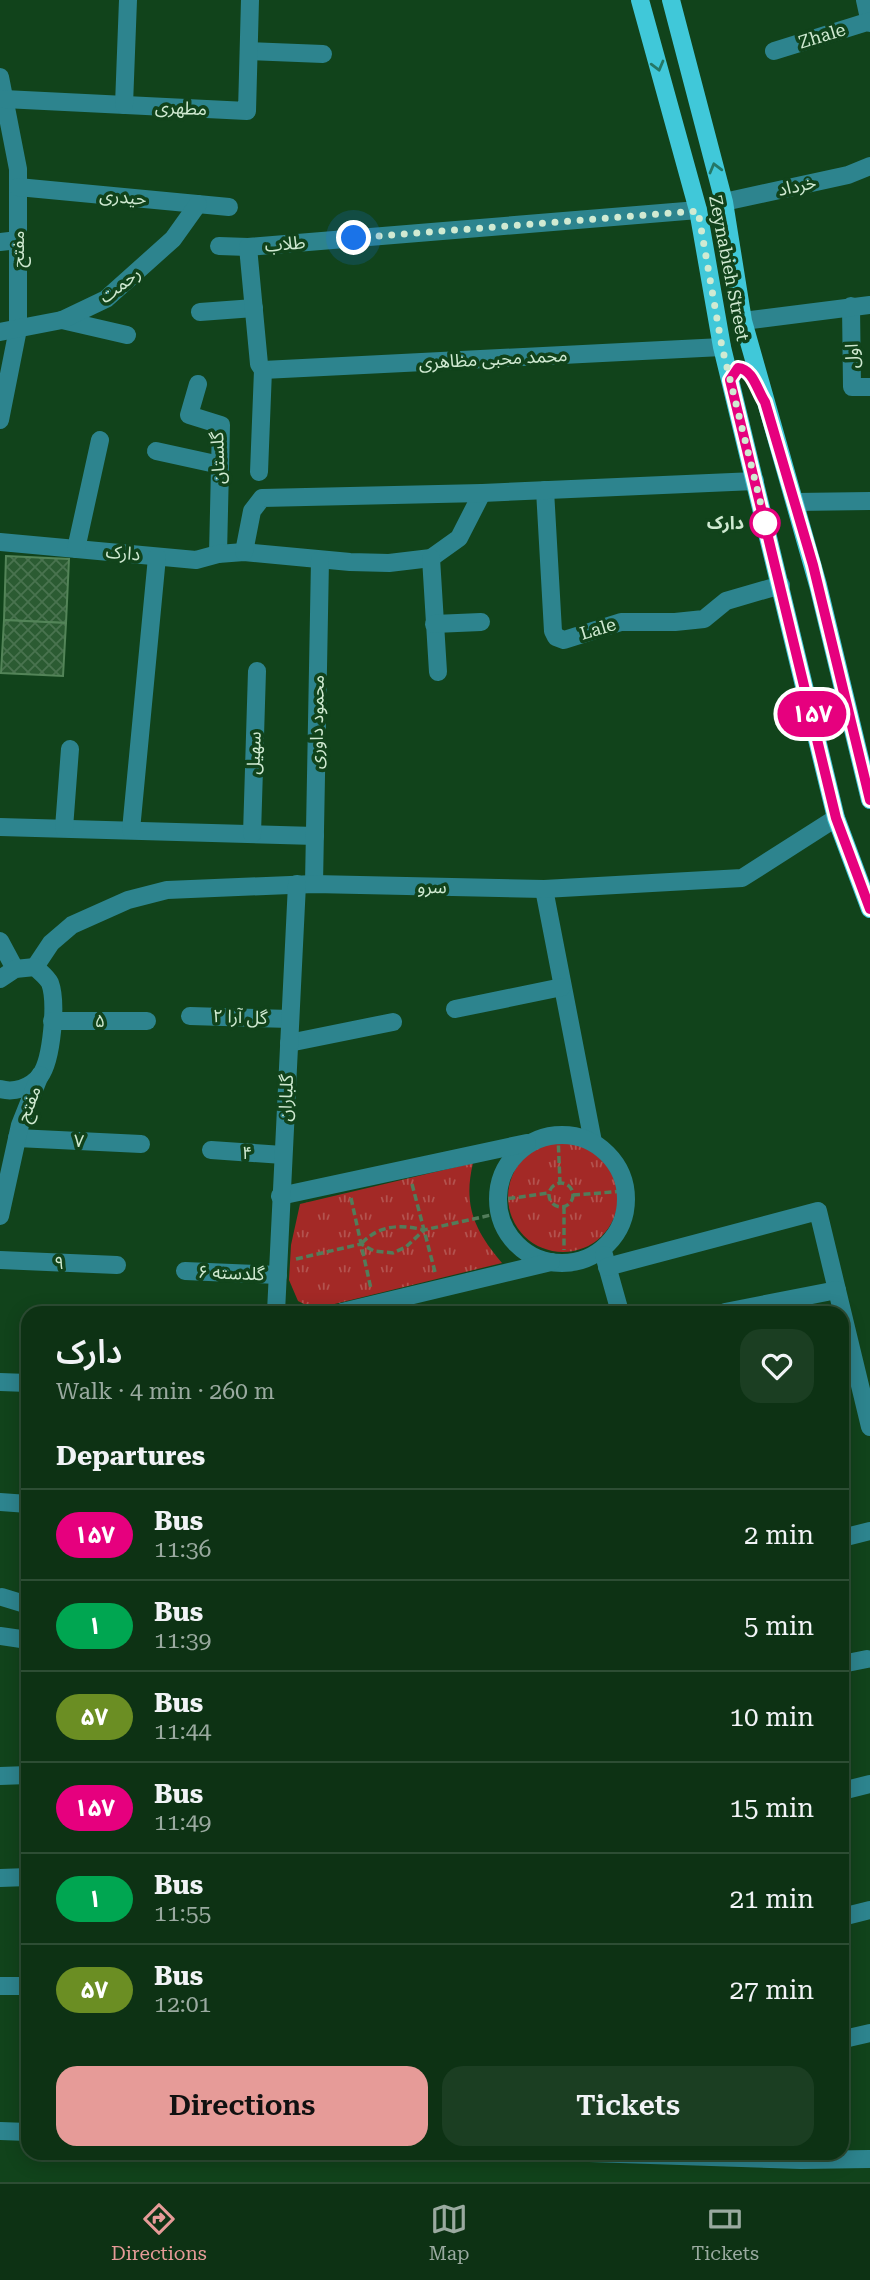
<!DOCTYPE html>
<html lang="en">
<head>
<meta charset="utf-8">
<style>
  body { margin:0; font-family:"Roboto Serif","Noto Sans Arabic",serif; background:#1b3e22; color:#f1f3f6; height:100vh; display:flex; flex-direction:column; font-size:26px; white-space:nowrap }
  * { box-sizing:border-box; margin:0 }
  p { font-size:23px; color:#9aaaa0 }
  .icon { flex:none; width:38px; height:38px; fill:none; stroke:currentColor; stroke-width:2; stroke-linecap:round; stroke-linejoin:round }
  .map { position:relative; flex:1; overflow:hidden }
  .panel { position:absolute; left:21px; top:1306px; width:828px; height:854px; display:flex; flex-direction:column; background:#0d3214; border-radius:21px; box-shadow:0 4px 18px #0003,0 0 0 2px #2d4d34 }
  .panel>* { flex:none }
  .badge { padding:0 14px; border-radius:23px; font-size:24px; line-height:46px }
  .you { position:absolute; width:35px; height:35px; margin:-18px; border:5px solid #fff; border-radius:50%; background:#1a73e8; box-shadow:0 0 0 10px #1a73e833 }
  .map>.badge { position:absolute; translate:-50% -50%; box-shadow:0 0 0 4px #fff }
  h2 { padding:0 35px; font-size:26px; line-height:63px }
  .round { display:grid; place-items:center; flex:none; width:74px; height:74px; border-radius:21px; background:#1b3e22 }
  .headline { display:flex; align-items:center; justify-content:space-between; height:119px; padding:0 35px }
  h1 { font-size:33px; font-weight:600; line-height:52px }
  .cta { display:flex; gap:14px; margin-top:auto; padding:14px 35px }
  .cta a { flex:1; height:80px; border-radius:21px; background:#e69b98; color:#111; font-size:28px; font-weight:600; line-height:80px; text-align:center }
  .cta a+a { background:#1b3e22; color:#f1f3f6 }
  ul { padding:0; list-style:none }
  li { display:flex; align-items:center; gap:21px; height:91px; padding:0 35px; border-top:2px solid #2d4d34 }
  li div { flex:1 }
  li b { display:block; font-size:26px }
  li em { font-style:normal }
  li .badge { min-width:77px; font-weight:700; text-align:center }
  .menu { display:flex; justify-content:space-around; align-items:center; height:98px; border-top:2px solid #2d4d34; background:#0d3214; font-size:19px; color:#9aaaa0 }
  .menu a { display:grid; justify-items:center; gap:4px }
  .menu .current { color:#e69b98 }
  .map>svg:first-child { display:block }
  .park { fill:url(#park-tufts) }
  .building { fill:url(#building-cross-hatch); stroke:#538458; stroke-width:2 }
  .lines { fill:none; stroke-linecap:round; stroke-linejoin:round }
  .path { stroke:#527c5a; stroke-width:3.5; stroke-dasharray:7 3.5; stroke-linecap:butt }
  .minor { stroke:#2d848e; stroke-width:18 }
  .major { stroke:#40c8d9; stroke-width:18 }
  .oneway { stroke:#247867 }
  .line-casing { stroke:#fff; stroke-width:16 }
  .line { stroke:#e6007e; stroke-width:10 }
  .walk { stroke:#d0ead2; stroke-width:7; stroke-dasharray:0 12.6 }
  .stop-dot { fill:#fff; stroke:#e6007e; stroke-width:3.5 }
  .labels { text-anchor:middle; stroke-width:7; stroke-linejoin:round; paint-order:stroke }
  .street-label { font-size:18px; fill:#d0ead2; stroke:#11431b }
  .stop-label { font-size:18px; font-weight:bold; fill:#d0ead2; stroke:#11431b; text-anchor:end }
</style>
</head>
<body>
<div class="map">
<svg width="870" height="2182" viewBox="0 0 870 2182">
  <defs>
    <pattern id="park-tufts" width="24" height="20" patternUnits="userSpaceOnUse" patternTransform="scale(1.75)"><rect width="24" height="20" fill="#a32926"/><path d="M3 7l-1-3M5 7V3M7 7l1-3M15 17l-1-3M17 17v-4M19 17l1-3" fill="none" stroke="#b3534f"/></pattern>
    <pattern id="building-cross-hatch" width="8" height="8" patternUnits="userSpaceOnUse" patternTransform="scale(1.75)"><rect width="8" height="8" fill="#2b5b32"/><path d="M0 0l8 8M0 8l8-8" fill="none" stroke="#49734f"/></pattern>
  </defs>
  <rect width="100%" height="100%" fill="#11431b"/>
  <g class="park">
    <circle cx="563" cy="1197" r="55"/>
    <path d="M473,1163C463,1205 474,1230 502,1263L314,1309L298,1301L289,1280L291,1245L300,1204Z"/>
  </g>
  <g class="building">
    <path d="M6,556L69,559L66,623L4,620Z"/>
    <path d="M4,620L66,623L63,676L1,673Z"/>
  </g>
  <g class="lines">
    <g class="path">
      <path d="M558,1135L560,1183"/>
      <circle cx="561" cy="1195" r="12"/>
      <path d="M412,1184L435,1272"/>
      <path d="M573,1195L626,1191"/>
      <path d="M351,1198L371,1289"/>
      <path d="M498,1200L549,1193"/>
      <path d="M564,1207V1250"/>
      <path d="M362,1243C379,1225 401,1224 424,1230"/>
      <path d="M296,1259L361,1244L374,1251L393,1253L406,1247L424,1230L500,1213"/>
    </g>
    <g class="minor">
      <path d="M865,0L870,23"/>
      <path d="M249,51L323,54"/>
      <path d="M774,51L870,21"/>
      <path d="M0,77L18,169V329L0,420"/>
      <path d="M4,99L247,111L250,0"/>
      <path d="M124,105L128,0"/>
      <path d="M18,187L229,207"/>
      <path d="M724,202L848,175L870,166"/>
      <path d="M0,242L18,240"/>
      <path d="M219,246L248,247"/>
      <path d="M851,306L852,387H870"/>
      <path d="M200,312L254,308"/>
      <path d="M62,320L127,335"/>
      <path d="M743,321L870,305"/>
      <path d="M0,332L62,320L106,299L173,239L198,204"/>
      <path d="M263,370L722,347"/>
      <path d="M198,384L189,415L221,425L218,554"/>
      <path d="M156,451L220,465"/>
      <path d="M259,472L263,370L259,364L248,247L698,210"/>
      <path d="M545,490L553,631L556,637L564,640L621,622H675L704,619L726,601L781,585"/>
      <path d="M795,502L870,501"/>
      <path d="M0,542L196,560L218,554L244,552L350,562L389,563L431,558L459,538L482,493"/>
      <path d="M76,549L100,440"/>
      <path d="M244,552L252,511L262,498L482,493L755,481"/>
      <path d="M431,558L438,672"/>
      <path d="M434,624L481,622"/>
      <path d="M0,827L315,836"/>
      <path d="M64,828L70,749"/>
      <path d="M131,830L157,557"/>
      <path d="M252,834L257,671"/>
      <path d="M314,884L320,560"/>
      <path d="M544,889L593,1142"/>
      <path d="M0,941L15,969"/>
      <path d="M35,967L51,943L72,925L128,900L167,890L314,884L544,889L742,878L836,818"/>
      <path d="M0,979L15,969L35,967C40,972 47,977 50,983C57,1002 52,1060 40,1076C30,1088 14,1093 0,1089"/>
      <path d="M455,1009L562,987"/>
      <path d="M190,1016L290,1019"/>
      <path d="M52,1021H147"/>
      <path d="M289,1043L393,1022"/>
      <circle cx="562" cy="1199" r="64"/>
      <path d="M17,1138L141,1144"/>
      <path d="M211,1150L283,1155"/>
      <path d="M280,1196L527,1143"/>
      <path d="M0,1216L20,1125L40,1075"/>
      <path d="M604,1255L620,1312"/>
      <path d="M0,1260L117,1265"/>
      <path d="M607,1267L818,1211L837,1290"/>
      <path d="M185,1271L278,1275"/>
      <path d="M276,1312L297,884"/>
      <path d="M342,1312L551,1262"/>
      <path d="M725,1312L837,1290L870,1427"/>
      <path d="M0,1382L28,1383"/>
      <path d="M0,1502L28,1504"/>
      <path d="M842,1538L870,1531"/>
      <path d="M2,1597L28,1605"/>
      <path d="M0,1636L28,1640"/>
      <path d="M842,1664L867,1659"/>
      <path d="M0,1776L28,1775"/>
      <path d="M842,1791L870,1784"/>
      <path d="M0,1878L28,1877"/>
      <path d="M842,1917L870,1910"/>
      <path d="M0,1986H28"/>
      <path d="M844,2039L870,2033"/>
      <path d="M0,2131L28,2132"/>
      <path d="M559,2152L801,2160L870,2159"/>
    </g>
    <g class="major">
      <path d="M640,0L698,210L722,347L836,818L870,909"/>
      <path d="M671,0L724,202L743,321L818,585L870,800"/>
    </g>
  </g>
  <defs><path id="oneway-chevron" d="M-2-3.5L2.5 0L-2 3.5" fill="none" stroke-width="1.6" stroke-linecap="round" stroke-linejoin="round" transform="scale(1.75)"/></defs>
  <g class="oneway">
    <use href="#oneway-chevron" transform="translate(658 66) rotate(75)"/>
    <use href="#oneway-chevron" transform="translate(715 168) rotate(-105)"/>
  </g>
  <g class="lines">
    <g class="line-casing">
      <path id="line" d="M870,800L813,565L765,402C757,390 753,369 738,368L730,380L836,818L870,909"/>
    </g>
    <use href="#line" class="line"/>
    <path class="walk" d="M354,238L698,211L722,347L768,533L765,523"/>
  </g>
  <circle class="stop-dot" cx="765" cy="523" r="14"/>
  <g class="labels">
    <g class="street-label">
      <text transform="translate(822 36) rotate(-17)" y="6">Zhale</text>
      <text transform="translate(181 108) rotate(3)" y="6">مطهری</text>
      <text transform="translate(797 186) rotate(-12)" y="6">خرداد</text>
      <text transform="translate(123 197) rotate(5)" y="6">حیدری</text>
      <text transform="translate(285 244) rotate(-5)" y="6">طلاب</text>
      <text transform="translate(18 249) rotate(-90)" y="6">مفتح</text>
      <text transform="translate(729 268) rotate(79)" y="6">Zeynabieh Street</text>
      <text transform="translate(120 285) rotate(-38)" y="6">رحمت</text>
      <text transform="translate(852 356) rotate(-91)" y="6">اول</text>
      <text transform="translate(493 359) rotate(-3)" y="6">محمد محبی مظاهری</text>
      <text transform="translate(218 458) rotate(-92)" y="6">گلستان</text>
      <text transform="translate(123 553) rotate(5)" y="6">دارک</text>
      <text transform="translate(598 629) rotate(-17)" y="6">Lale</text>
      <text transform="translate(317 722) rotate(-89)" y="6">محمود داوری</text>
      <text transform="translate(254 753) rotate(-88)" y="6">سهیل</text>
      <text transform="translate(432 887) rotate(1)" y="6">سرو</text>
      <text transform="translate(240 1017) rotate(2)" y="6">گل آرا ۲</text>
      <text x="100" y="1027">۵</text>
      <text transform="translate(286 1098) rotate(-87)" y="6">گلباران</text>
      <text transform="translate(29 1104) rotate(-69)" y="6">مفتح</text>
      <text transform="translate(79 1141) rotate(3)" y="6">۷</text>
      <text transform="translate(247 1153) rotate(4)" y="6">۴</text>
      <text transform="translate(59 1263) rotate(2)" y="6">۹</text>
      <text transform="translate(231 1273) rotate(2)" y="6">گلدسته ۶</text>
    </g>
    <g class="stop-label">
      <text x="744" y="529">دارک</text>
    </g>
  </g>
</svg>
<div class="you" style="left:354px;top:238px"></div>
<b class="badge" style="left:812px;top:714px;background:#e6007e;color:#fff">۱۵۷</b>
<section class="panel">
<div class="headline"><div><h1>دارک</h1><p>Walk · 4 min · 260 m</p></div><a class="round"><svg class="icon" aria-label="heart" viewBox="0 0 24 24"><path d="M12 20l-8-8c-3-5 5-10 8-4 3-6 11-1 8 4z"/></svg></a></div>
<h2>Departures</h2>
<ul>
<li><span class="badge" style="background:#e6007e;color:#fff">۱۵۷</span><div><b>Bus</b><p>11:36</p></div><em>2 min</em></li>
<li><span class="badge" style="background:#00a651;color:#fff">۱</span><div><b>Bus</b><p>11:39</p></div><em>5 min</em></li>
<li><span class="badge" style="background:#6b8e23;color:#fff">۵۷</span><div><b>Bus</b><p>11:44</p></div><em>10 min</em></li>
<li><span class="badge" style="background:#e6007e;color:#fff">۱۵۷</span><div><b>Bus</b><p>11:49</p></div><em>15 min</em></li>
<li><span class="badge" style="background:#00a651;color:#fff">۱</span><div><b>Bus</b><p>11:55</p></div><em>21 min</em></li>
<li><span class="badge" style="background:#6b8e23;color:#fff">۵۷</span><div><b>Bus</b><p>12:01</p></div><em>27 min</em></li>
</ul>
<div class="cta"><a>Directions</a><a>Tickets</a></div>
</section>
</div>
<nav class="menu">
<a class="current"><svg class="icon" aria-label="directions" viewBox="0 0 24 24"><path d="M12 3l9 9-9 9-9-9zM9 14v-3h6M13 9l2 2-2 2"/></svg>Directions</a>
<a><svg class="icon" aria-label="map" viewBox="0 0 24 24"><path d="M3 6l6-2 6 2 6-2v14l-6 2-6-2-6 2zM9 4v14M15 6v14"/></svg>Map</a>
<a><svg class="icon" aria-label="tickets" viewBox="0 0 24 24"><path d="M3 7h18v10H3zM15 7v10"/></svg>Tickets</a>
</nav>
</body>
</html>
